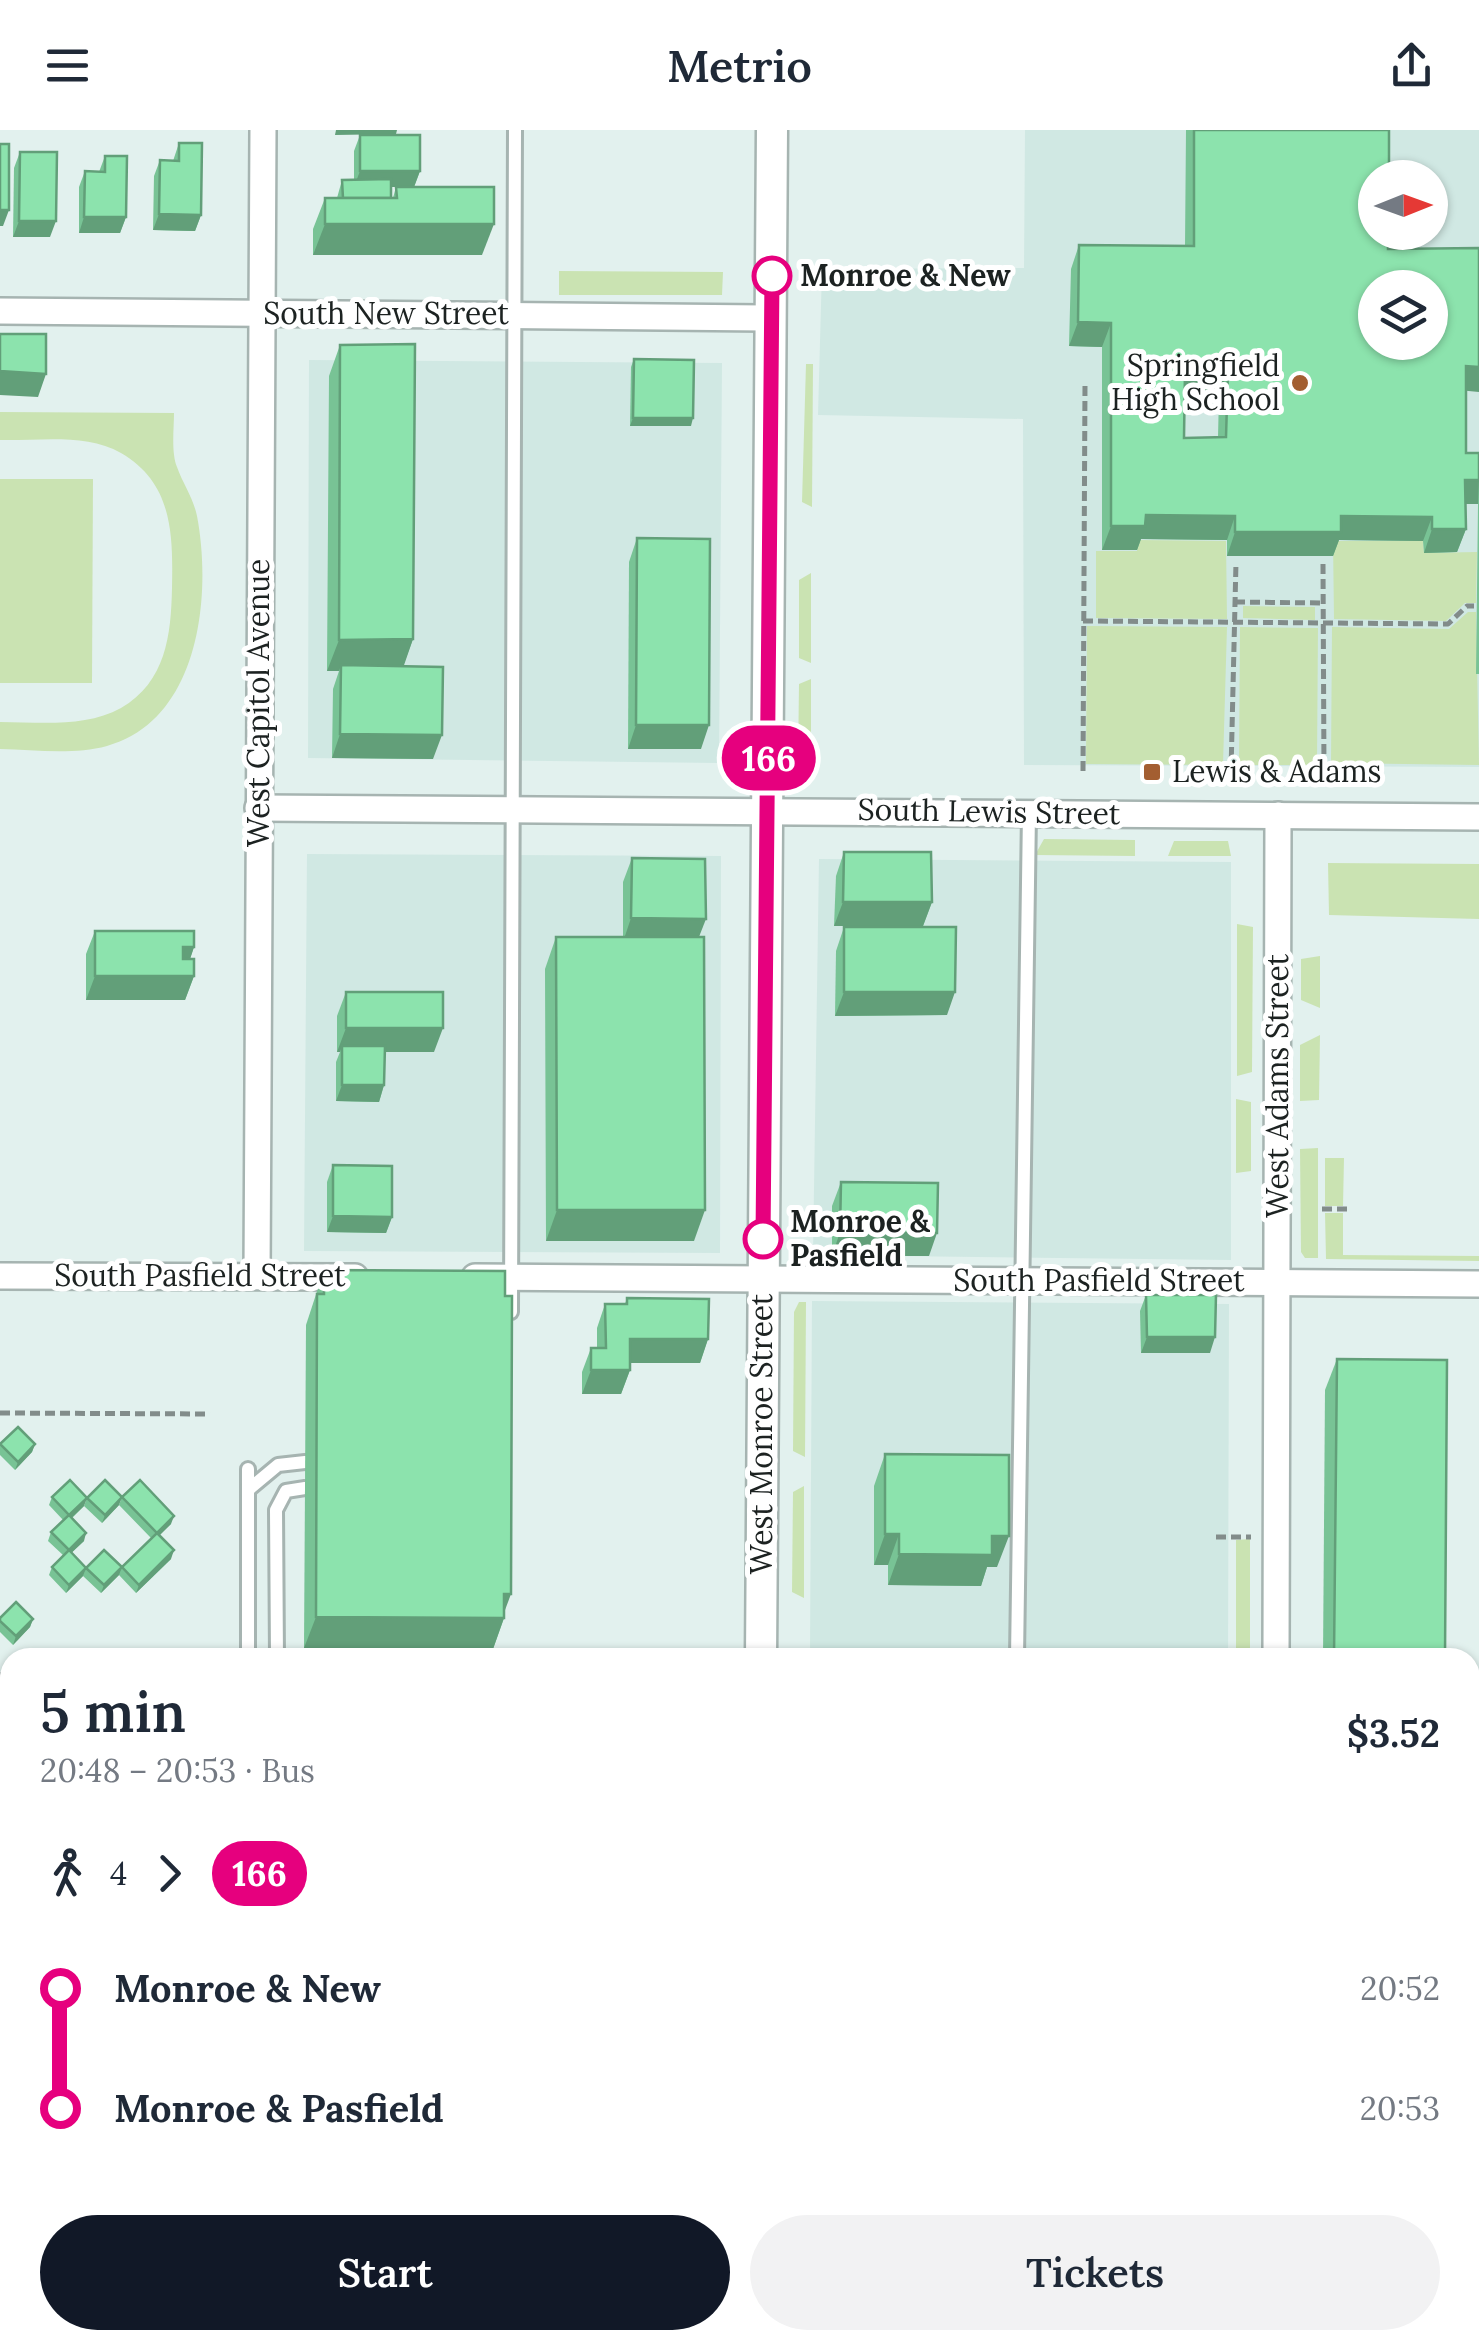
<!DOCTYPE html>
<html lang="en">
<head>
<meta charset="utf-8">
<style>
  body { margin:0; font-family:Lora,serif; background:#f2f2f3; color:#1f2937; height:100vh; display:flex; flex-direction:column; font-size:38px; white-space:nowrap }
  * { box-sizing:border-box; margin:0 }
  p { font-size:32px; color:#747a83 }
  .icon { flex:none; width:55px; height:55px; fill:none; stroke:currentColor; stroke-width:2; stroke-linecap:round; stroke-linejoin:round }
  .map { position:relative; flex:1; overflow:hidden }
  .side { position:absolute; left:0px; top:1518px; width:1480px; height:702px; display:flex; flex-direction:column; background:#fff; border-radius:30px 30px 0 0; box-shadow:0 2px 8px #0004 }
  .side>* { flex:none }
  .badge { padding:0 20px; border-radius:32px; font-size:35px; line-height:65px }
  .needle { width:65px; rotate:89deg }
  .buttons { position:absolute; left:1358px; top:30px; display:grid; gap:20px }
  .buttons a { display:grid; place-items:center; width:90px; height:90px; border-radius:50%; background:#fff; box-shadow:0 2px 8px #0004; font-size:50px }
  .map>.badge { position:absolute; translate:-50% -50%; box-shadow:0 0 0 5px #fff }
  .legs { display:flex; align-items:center; gap:15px; height:110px; padding:0 40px; font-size:32px }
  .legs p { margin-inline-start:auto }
  .head { display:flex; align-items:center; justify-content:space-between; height:170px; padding:0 40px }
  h1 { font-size:55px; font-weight:600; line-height:75px }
  .button { display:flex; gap:20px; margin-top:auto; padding:20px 40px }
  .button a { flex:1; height:115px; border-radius:60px; background:#111827; color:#fff; font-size:40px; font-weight:600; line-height:115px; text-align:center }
  .button a+a { background:#f2f2f3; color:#1f2937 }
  ul { padding:0 40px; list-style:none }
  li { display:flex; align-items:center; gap:35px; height:120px; font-size:38px }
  li i { display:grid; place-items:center; width:15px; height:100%; margin:0 12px; background:currentColor }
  li i::after { content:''; width:25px; height:25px; margin:-12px; border:8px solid; border-radius:50%; background:#fff }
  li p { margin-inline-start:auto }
  li:first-child i { background:linear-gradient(#0000 50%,currentColor 0) }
  li:last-child i { background:linear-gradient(currentColor 50%,#0000 0) }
  header { display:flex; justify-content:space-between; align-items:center; height:130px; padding:0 40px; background:#fff; font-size:45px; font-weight:600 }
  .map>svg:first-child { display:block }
  .built { fill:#d0e8e3; fill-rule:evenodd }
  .green { fill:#cae3b2 }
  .park { fill:url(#park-tufts) }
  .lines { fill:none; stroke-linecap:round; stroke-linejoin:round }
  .service-casing { stroke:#a6b4b1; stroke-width:18 }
  .minor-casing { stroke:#a6b4b1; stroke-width:30 }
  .tertiary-casing { stroke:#a6b4b1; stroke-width:35 }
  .path { stroke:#828c8a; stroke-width:5; stroke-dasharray:10 5; stroke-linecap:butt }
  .service { stroke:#fff; stroke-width:12 }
  .minor { stroke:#fff; stroke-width:25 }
  .tertiary { stroke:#fff; stroke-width:30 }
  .wall { fill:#78c395; fill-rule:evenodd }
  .shaded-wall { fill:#629f79 }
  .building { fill:#8ce3ad; stroke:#629f79; stroke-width:2.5; fill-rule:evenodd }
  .line-1-casing { stroke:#fff; stroke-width:22 }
  .line-1 { stroke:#e6007e; stroke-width:15 }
  .stop-1-dot { fill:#fff; stroke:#e6007e; stroke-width:5 }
  .poi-dot { fill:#a35e31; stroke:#fff; stroke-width:4 }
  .labels { text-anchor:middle; stroke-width:10; stroke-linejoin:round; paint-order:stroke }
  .stop-label { font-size:30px; font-weight:bold; fill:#1c2221; stroke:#fff; text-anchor:start }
  .street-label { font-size:30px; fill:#1c2221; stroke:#fff }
  .poi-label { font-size:30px; fill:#1c2221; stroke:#fff; text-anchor:end }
</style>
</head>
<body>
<header><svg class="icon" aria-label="menu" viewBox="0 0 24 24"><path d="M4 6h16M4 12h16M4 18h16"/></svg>Metrio<svg class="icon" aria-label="share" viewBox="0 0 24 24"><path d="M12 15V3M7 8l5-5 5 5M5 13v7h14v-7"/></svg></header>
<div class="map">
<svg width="1479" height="2218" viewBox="0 0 1479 2218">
  <defs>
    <pattern id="park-tufts" width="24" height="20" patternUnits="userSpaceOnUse" patternTransform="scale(2.5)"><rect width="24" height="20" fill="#cae3b2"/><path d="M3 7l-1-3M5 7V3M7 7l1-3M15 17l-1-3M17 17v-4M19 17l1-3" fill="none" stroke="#adc299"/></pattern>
  </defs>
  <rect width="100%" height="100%" fill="#e2f1ee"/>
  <g class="built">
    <path d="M1025,0H1479V637L1024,635L1023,289L818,285L822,139L1024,138ZM1375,48H1430V102H1375ZM1375,158H1430V212H1375Z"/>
    <path d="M309,230L722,233L719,633L308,628Z"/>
    <path d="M307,724L721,726L720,1123L304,1121Z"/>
    <path d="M819,729L1231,732V1130L813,1125Z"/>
    <path d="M812,1171L1229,1174L1228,1527L810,1524Z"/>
  </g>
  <g class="green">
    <path d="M559,141L723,142L722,165H559Z"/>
    <path d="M806,234H813L812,377L802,372Z"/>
    <path d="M0,282L174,283C174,299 171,322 177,337C183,354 193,367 197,386C212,465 200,590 107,616C74,625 35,620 0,619V592C39,592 85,598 121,578C166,552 171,505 172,458C173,405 173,353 121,323C86,303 39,311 0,310Z"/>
    <path d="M0,349H93L92,553H0Z"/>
    <path d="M1138,410L1226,411L1227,489L1096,488V421H1137Z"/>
    <path d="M1333,411H1423L1424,423L1477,422L1476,473H1465L1446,491L1334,489Z"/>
    <path d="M811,443V533L799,528V450Z"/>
    <path d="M1243,476L1315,477V490L1243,488Z"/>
    <path d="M1468,482H1476L1479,635L1331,633L1332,497L1449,499Z"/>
    <path d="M1087,496L1227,497L1223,635L1086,634Z"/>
    <path d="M1240,497L1318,498L1317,635H1239Z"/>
    <path d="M811,549V631H798L799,554Z"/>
    <path d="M1044,709L1135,710V726L1035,725Z"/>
    <path d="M1174,711H1228L1231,726H1168Z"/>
    <path d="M1328,733L1479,734V789L1329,785Z"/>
    <path d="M1237,794L1253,797L1252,942L1237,946Z"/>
    <path d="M1320,826V878L1301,870V829Z"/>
    <path d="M1320,905L1319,970L1300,971V915Z"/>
    <path d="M1236,969L1251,972V1041L1236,1043Z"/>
    <path d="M1318,1018V1128H1305L1301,1122L1300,1019Z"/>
    <path d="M1325,1028H1344L1343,1076H1325Z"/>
    <path d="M1325,1083H1343V1125L1479,1126V1131L1326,1129Z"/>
    <path d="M799,1172H806L805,1327L793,1321L794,1182Z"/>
    <path d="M804,1356V1468L792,1462L793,1362Z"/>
    <path d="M1250,1409V1527H1236V1410Z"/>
  </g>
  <path class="park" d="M21,2210H711L710,2218H20Z"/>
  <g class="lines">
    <g class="service-casing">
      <g id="service">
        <path d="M511,1182L515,0"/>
        <path d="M248,1339V1528"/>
        <path d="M248,1360L278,1335L305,1332"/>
        <path d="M277,1528L276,1380L286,1361L305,1358"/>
        <path d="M1017,1528L1029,682"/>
        <path d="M1018,2210V2218"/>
      </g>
    </g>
    <g class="minor-casing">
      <g id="minor">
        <path d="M0,181L772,188"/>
        <path d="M258,678L1479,687"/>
        <path d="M0,1146L355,1147"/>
        <path d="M257,1146L263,0"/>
        <path d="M475,1147L1479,1154"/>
        <path d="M1276,1528L1278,685"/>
        <path d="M0,1557H10"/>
        <path d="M1470,1690L1479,1691"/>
        <path d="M1277,2210V2218"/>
      </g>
    </g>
    <g class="tertiary-casing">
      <g id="tertiary">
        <path d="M761,1528L772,0"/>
        <path d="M762,2218V2210"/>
      </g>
    </g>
    <g class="path">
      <path d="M1323,434L1324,643"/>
      <path d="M1235,472L1323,473"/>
      <path d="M1083,491L1448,494L1467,476H1474"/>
      <path d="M1083,641L1085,255"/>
      <path d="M1231,642L1236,432"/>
      <path d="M1322,1079H1351"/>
      <path d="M0,1283L210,1284"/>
      <path d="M1216,1407H1251"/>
      <path d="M0,1807H9"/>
      <path d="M0,2040H6V2109H0"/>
      <path d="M37,2218V2210"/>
    </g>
    <use href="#service" class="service"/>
    <use href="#minor" class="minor"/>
    <use href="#tertiary" class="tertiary"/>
  </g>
  <g class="wall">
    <path d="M1186,0H1389L1388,119L1466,260V323H1479V544H1476L1478,374H1465L1466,399L1457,422L1424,423L1423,411L1339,410L1333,426H1227V410L1141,409L1137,420H1102V217L1069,216L1071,139L1079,115L1185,116ZM1185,264L1219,265L1218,307L1184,308Z"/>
    <path d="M360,5L420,41L414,57H391V68H393L396,57L482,125H313V99L325,68H337L342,50H354V21Z"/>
    <path d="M179,13L201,85L195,101L153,100L154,46L160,30L173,31Z"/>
    <path d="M20,22L50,107H13L14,38Z"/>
    <path d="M105,26L126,87L120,103H79V57L85,41L99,42Z"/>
    <path d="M340,215L413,509L403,536L433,629L332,628L333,559L339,541H327L329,246Z"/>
    <path d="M634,229L691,296H630L631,237Z"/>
    <path d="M637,408L701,619H628L629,432Z"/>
    <path d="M844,722L932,772L923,796H834L836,746Z"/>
    <path d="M632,728L699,807L694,1111H546L545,839L556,807H623V752Z"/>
    <path d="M844,797L947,885L835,886L836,821Z"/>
    <path d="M95,801L194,817L190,829L194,846L185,870H86V824Z"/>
    <path d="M346,862L434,922H385L384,955L379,972L336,971V932L340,922H337V886Z"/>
    <path d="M333,1035L392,1087L386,1103L327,1102V1052Z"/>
    <path d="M841,1052L929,1126H832V1076Z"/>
    <path d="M324,1140L504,1482V1488L493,1519L304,1518L306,1195Z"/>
    <path d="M1146,1165L1210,1223H1141L1140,1181Z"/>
    <path d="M627,1168L708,1209L700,1233H630V1240L621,1264H582V1242L591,1218H597V1198L605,1174H625Z"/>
    <path d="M1337,1229L1445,1528H1323L1325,1260Z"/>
    <path d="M0,1314H35L32,1322L15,1340L0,1325Z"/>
    <path d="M885,1324L997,1437H987L981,1456L888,1455V1435H874V1356Z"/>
    <path d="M52,1367L84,1376L72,1388L84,1411L71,1423L86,1438L122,1437L151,1408L119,1375L122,1367L171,1394L159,1405L171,1429L136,1463L119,1445L101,1463L83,1446L66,1463L49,1445L52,1437L63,1425L48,1411L51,1402L64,1391L49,1375Z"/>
    <path d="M87,1368L119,1375L102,1393L84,1376Z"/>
    <path d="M0,1488L33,1489L30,1497L13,1515L0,1502Z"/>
  </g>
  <g class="shaded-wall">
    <path d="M336,0H397L396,4L335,5Z"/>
    <path d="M360,41H420L414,57H354Z"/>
    <path d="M0,80H9L3,96H0Z"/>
    <path d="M159,84L201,85L195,101L153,100Z"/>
    <path d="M84,87H126L120,103H79Z"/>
    <path d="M19,91H56L50,107H13Z"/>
    <path d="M325,94H494L482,125H313Z"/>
    <path d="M1078,192L1111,193L1102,217L1069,216Z"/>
    <path d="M1466,236L1479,237V262L1458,260Z"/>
    <path d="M1185,240L1228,241L1219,265L1177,264Z"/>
    <path d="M0,241L46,244L38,267L0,265Z"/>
    <path d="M633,288H693L691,296H630Z"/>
    <path d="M1465,350H1479L1478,374H1456Z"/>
    <path d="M1146,385L1235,386L1227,410L1141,409L1137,420H1102L1111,396Z"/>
    <path d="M1341,386L1432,387L1423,411L1339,410L1333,426H1227L1235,402Z"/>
    <path d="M1432,399H1466L1457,422L1424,423Z"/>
    <path d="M413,509L402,541L341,535L339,541H327L339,510Z"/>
    <path d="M636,595H709L701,619H628Z"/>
    <path d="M340,604L442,605L433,629L332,628Z"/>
    <path d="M843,772H932L923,796H834Z"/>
    <path d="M631,788L706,789L697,812H623Z"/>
    <path d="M183,817H194L186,841H174Z"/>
    <path d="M95,846H194L185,870H86Z"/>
    <path d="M844,862H955L947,885L835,886Z"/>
    <path d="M346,898H443L434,922H342V916L340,922H337Z"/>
    <path d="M342,955H384L379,972L336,971Z"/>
    <path d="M557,1080H705L694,1111H546Z"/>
    <path d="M333,1086L392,1087L386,1103L327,1102Z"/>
    <path d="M840,1102L937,1103L929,1126H832Z"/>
    <path d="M1147,1207H1215L1210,1223H1141Z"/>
    <path d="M630,1209H708L700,1233H621Z"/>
    <path d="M591,1240H630L621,1264H582Z"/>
    <path d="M35,1314L32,1322L15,1340L18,1332Z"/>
    <path d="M122,1367L119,1375L102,1393L105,1385Z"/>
    <path d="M87,1368L84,1376L66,1393L69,1385Z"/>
    <path d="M174,1386L171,1394L154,1411L157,1403Z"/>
    <path d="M86,1403L84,1411L66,1428L69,1420Z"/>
    <path d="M885,1404H899L888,1435H874Z"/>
    <path d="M992,1406H1009L997,1437H987L981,1456L888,1455L899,1424Z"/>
    <path d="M174,1420L171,1429L136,1463L139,1455Z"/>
    <path d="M122,1437L119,1445L101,1463L104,1455Z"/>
    <path d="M86,1438L83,1446L66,1463L69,1455Z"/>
    <path d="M504,1464H511L502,1488H504L493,1519L304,1518L316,1487Z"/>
    <path d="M33,1489L30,1497L13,1515L16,1506Z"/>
    <path d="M1470,1938L1479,1939V1970H1470Z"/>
  </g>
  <g class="building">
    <path d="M1194,0H1389V48H1375V102H1388V119L1479,118V237L1466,236V323H1479V350H1465L1466,399H1432V387L1341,386V402H1235V386L1146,385L1145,396H1111V193L1078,192L1079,115L1194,116ZM1375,158H1430V212H1375ZM1185,240L1228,241L1226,307L1184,308Z"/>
    <rect x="360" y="5" width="60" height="36"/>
    <path d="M179,13H202L201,85L159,84L160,30L179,31Z"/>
    <rect x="0" y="14" width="9" height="66"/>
    <path d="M20,22H57L56,91H19Z"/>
    <path d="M105,26H127L126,87H84L85,41L105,42Z"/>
    <path d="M391,49V68H343L342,50Z"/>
    <path d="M396,57H494V94H325V68H397Z"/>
    <path d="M0,204H46V244L0,241Z"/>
    <path d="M415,214L413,509L339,510L340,215Z"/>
    <path d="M634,229L694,230L693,288H633Z"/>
    <path d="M637,408L710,409L709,595H636Z"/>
    <path d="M341,535L443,537L442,605L340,604Z"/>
    <path d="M844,722H931L932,772H843Z"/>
    <path d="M632,728L705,729L706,789L631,788Z"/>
    <path d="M844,797H956L955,862H844Z"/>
    <path d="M95,801H194V817H183V829H194V846H95Z"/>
    <path d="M556,807H704L705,1080H557Z"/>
    <rect x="346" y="862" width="97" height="36"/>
    <path d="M342,916H385L384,955H342Z"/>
    <path d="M333,1035L392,1036V1087L333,1086Z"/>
    <path d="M841,1052L938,1053L937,1103L840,1102Z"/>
    <path d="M324,1140L505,1141V1166H512L511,1464H504V1488L316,1487L317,1164H324Z"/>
    <path d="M1146,1165H1216L1215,1207H1147Z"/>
    <path d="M627,1168L709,1169L708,1209H630V1240H591V1218H606L605,1174H627Z"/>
    <path d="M1337,1229L1447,1230L1445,1528H1334Z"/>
    <path d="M18,1297L35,1314L18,1332L0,1314Z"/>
    <path d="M885,1324L1009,1325V1406H992V1425L899,1424V1404H885Z"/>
    <path d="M70,1350L87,1368L69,1385L86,1403L69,1420L51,1402L69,1385L52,1367Z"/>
    <path d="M105,1350L122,1367L105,1385L87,1368Z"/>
    <path d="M140,1350L174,1386L157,1403L122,1367Z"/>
    <path d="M157,1403L174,1420L139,1455L122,1437Z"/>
    <path d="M69,1420L86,1438L69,1455L52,1437Z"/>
    <path d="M104,1420L122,1437L104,1455L86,1438Z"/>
    <path d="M16,1472L33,1489L16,1506L0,1491V1488Z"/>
    <path d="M1470,1710H1479V1939L1470,1938Z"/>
    <rect x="193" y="2210" width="155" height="8"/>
  </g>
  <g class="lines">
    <g class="line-1-casing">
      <path id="line-1" d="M763,1109L772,146"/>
    </g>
    <use href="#line-1" class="line-1"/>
  </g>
  <g class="stop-1-dot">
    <circle cx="772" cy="146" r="18"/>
    <circle cx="763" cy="1109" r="18"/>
  </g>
  <g class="poi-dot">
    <circle cx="1300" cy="253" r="10"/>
    <rect x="1142" y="632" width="20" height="20" rx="5"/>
  </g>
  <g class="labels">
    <g class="stop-label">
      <text x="800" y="156">Monroe &amp; New</text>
      <text x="790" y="1102">Monroe &amp;<tspan x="790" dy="34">Pasfield</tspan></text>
    </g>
    <g class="street-label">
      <text x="386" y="194">South New Street</text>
      <text transform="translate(259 573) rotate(-90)" y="10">West Capitol Avenue</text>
      <text transform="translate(989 682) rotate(1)" y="10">South Lewis Street</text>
      <text transform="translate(1278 956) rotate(-90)" y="10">West Adams Street</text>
      <text x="200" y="1156">South Pasfield Street</text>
      <text x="1099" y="1161">South Pasfield Street</text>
      <text transform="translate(762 1304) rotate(-90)" y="10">West Monroe Street</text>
    </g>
    <g class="poi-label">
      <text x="1280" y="246">Springfield<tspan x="1280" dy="34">High School</tspan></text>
      <text x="1172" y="652" text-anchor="start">Lewis &amp; Adams</text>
    </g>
  </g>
</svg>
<div class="buttons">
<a><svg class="needle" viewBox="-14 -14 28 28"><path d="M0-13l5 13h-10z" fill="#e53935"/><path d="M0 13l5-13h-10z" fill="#747a83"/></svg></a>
<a><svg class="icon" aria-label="layers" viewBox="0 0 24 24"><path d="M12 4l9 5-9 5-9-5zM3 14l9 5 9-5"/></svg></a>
</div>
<b class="badge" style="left:769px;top:628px;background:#e6007e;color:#fff">166</b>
<section class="side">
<div class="head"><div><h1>5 min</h1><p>20:48 – 20:53 · Bus</p></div><b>$3.52</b></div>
<div class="legs"><svg class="icon" aria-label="walk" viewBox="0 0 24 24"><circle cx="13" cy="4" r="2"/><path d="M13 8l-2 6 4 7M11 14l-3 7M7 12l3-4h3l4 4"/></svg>4<svg class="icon" aria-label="forward" viewBox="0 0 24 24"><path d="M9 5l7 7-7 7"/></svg><b class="badge" style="background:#e6007e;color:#fff">166</b></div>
<ul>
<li><i style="color:#e6007e"></i><b>Monroe &amp; New</b><p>20:52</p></li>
<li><i style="color:#e6007e"></i><b>Monroe &amp; Pasfield</b><p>20:53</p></li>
</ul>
<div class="button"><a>Start</a><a>Tickets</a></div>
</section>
</div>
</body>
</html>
